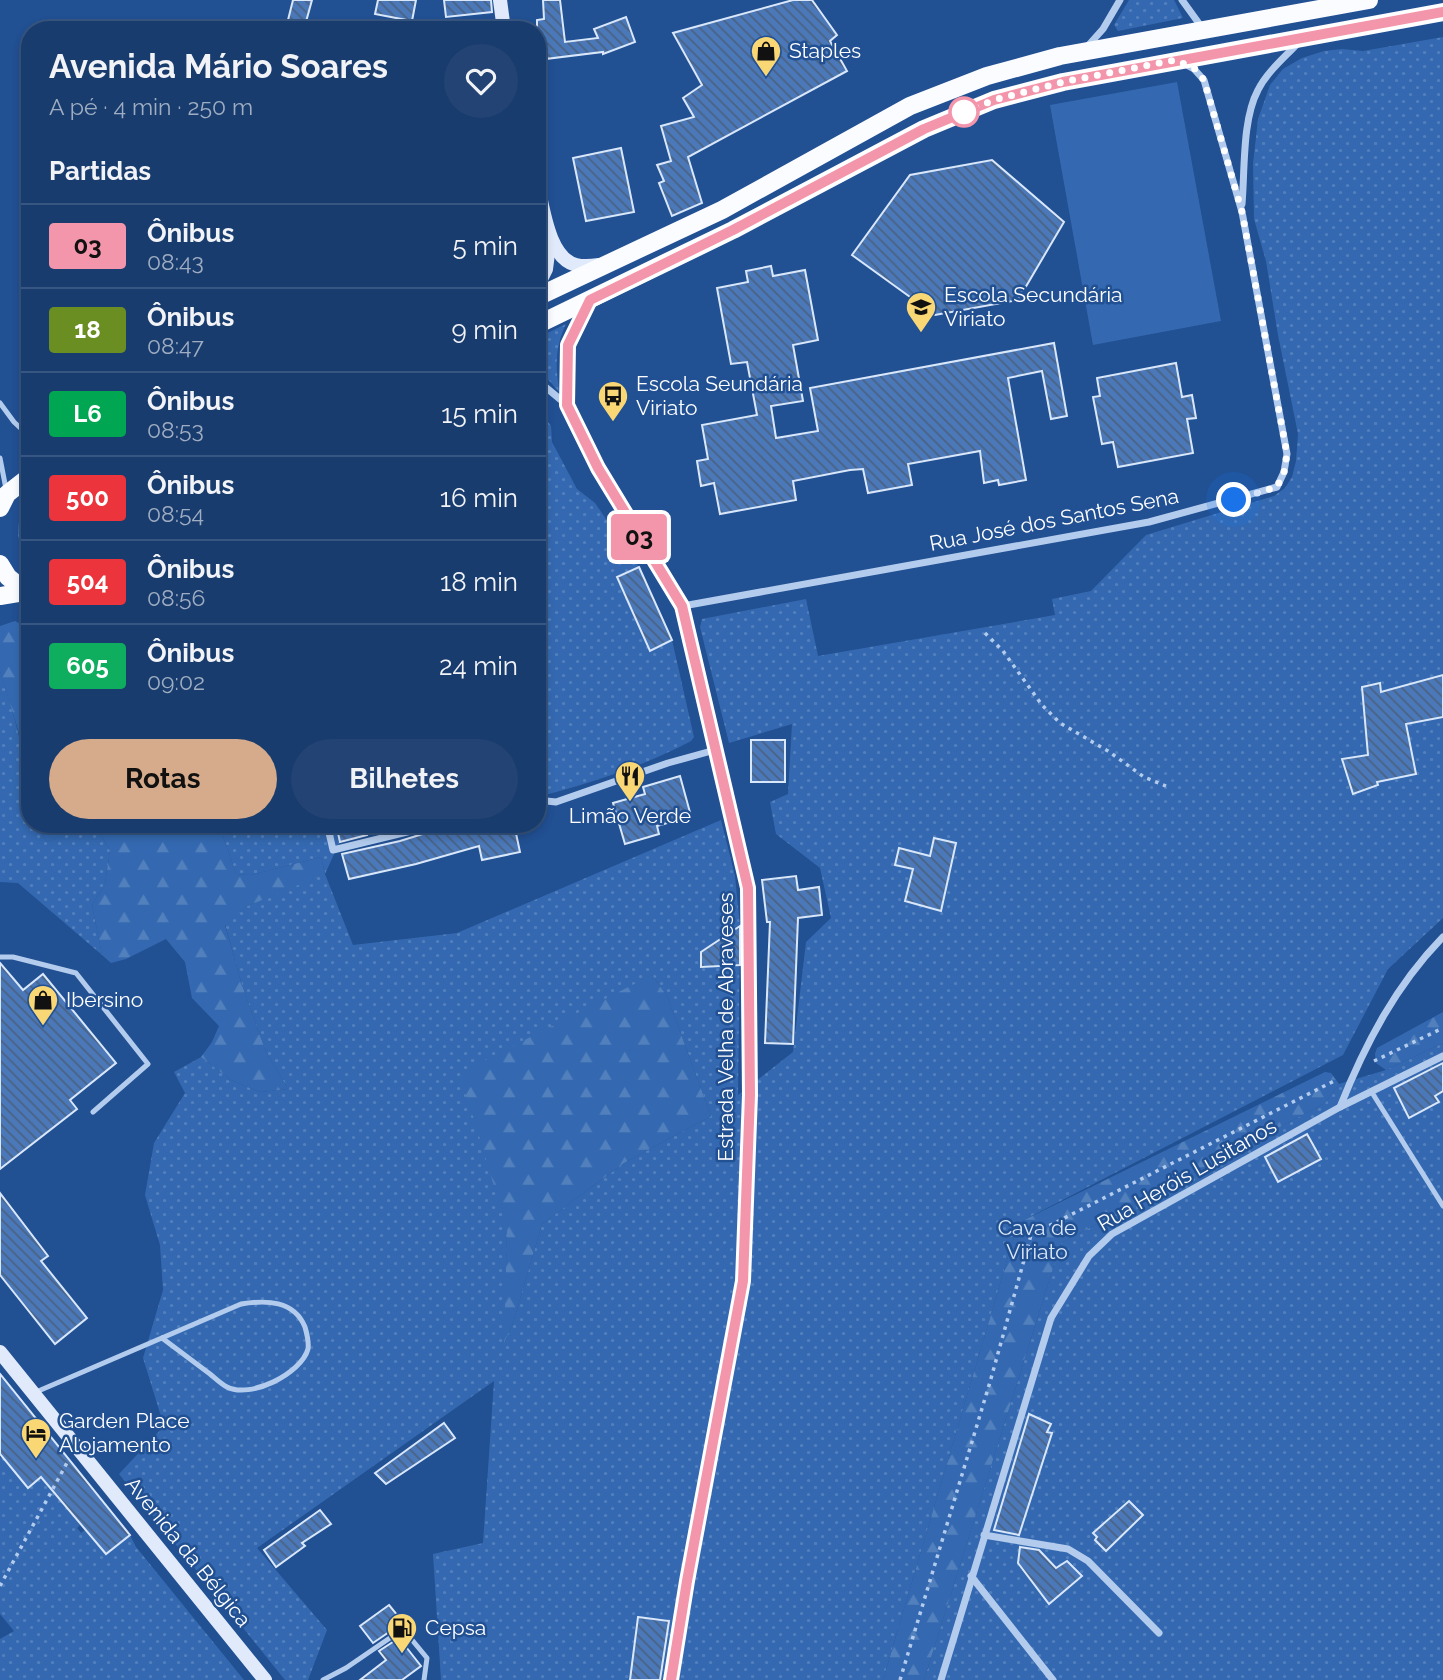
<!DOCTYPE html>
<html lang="pt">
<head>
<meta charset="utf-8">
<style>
  body { margin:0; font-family:Raleway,sans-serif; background:#224373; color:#f1f3f6; height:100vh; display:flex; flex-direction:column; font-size:26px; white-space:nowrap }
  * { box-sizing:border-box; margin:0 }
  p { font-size:23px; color:#9fadc2 }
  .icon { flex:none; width:38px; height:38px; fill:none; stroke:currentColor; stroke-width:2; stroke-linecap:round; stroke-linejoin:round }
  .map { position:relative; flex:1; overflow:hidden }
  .sheet { position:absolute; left:21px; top:21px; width:525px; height:812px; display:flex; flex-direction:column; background:#193c6e; border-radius:28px; box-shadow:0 4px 10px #0003,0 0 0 2px #375681 }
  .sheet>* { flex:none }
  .badge { padding:0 14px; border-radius:5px; font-size:24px; line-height:46px }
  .you { position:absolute; width:35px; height:35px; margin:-18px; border:5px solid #fff; border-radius:50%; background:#1a73e8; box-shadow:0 0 0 10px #1a73e833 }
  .map>.badge { position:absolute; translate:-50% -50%; box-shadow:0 0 0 4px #fff }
  h2 { padding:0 28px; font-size:26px; line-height:63px }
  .round { display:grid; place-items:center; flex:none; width:74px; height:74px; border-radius:37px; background:#224373 }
  .summary { display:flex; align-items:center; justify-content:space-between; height:119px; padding:0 28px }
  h1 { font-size:33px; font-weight:700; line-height:52px }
  .cta { display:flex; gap:14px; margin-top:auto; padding:14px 28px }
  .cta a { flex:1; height:80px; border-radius:42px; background:#d6ab8b; color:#111; font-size:28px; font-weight:700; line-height:80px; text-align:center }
  .cta a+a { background:#224373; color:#f1f3f6 }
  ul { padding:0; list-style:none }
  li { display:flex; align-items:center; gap:21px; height:84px; padding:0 28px; border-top:2px solid #375681 }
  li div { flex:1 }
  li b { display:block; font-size:26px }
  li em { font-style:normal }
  li .badge { min-width:77px; font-weight:700; text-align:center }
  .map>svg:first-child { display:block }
  .green { fill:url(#green-dots); fill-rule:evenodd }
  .forest { fill:url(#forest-firs) }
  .pitch { fill:#3469b1 }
  .building { fill:url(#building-back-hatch); stroke:#d9e7fa; stroke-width:2 }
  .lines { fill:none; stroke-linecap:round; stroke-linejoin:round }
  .path { stroke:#b3ccee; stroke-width:3.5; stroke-dasharray:3.5 5; stroke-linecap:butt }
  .lane { stroke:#b3ccee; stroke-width:5 }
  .street { stroke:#b3ccee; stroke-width:7 }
  .secondary { stroke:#e0eafa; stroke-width:14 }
  .primary { stroke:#fafcff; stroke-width:18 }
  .line-casing { stroke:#fff; stroke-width:16 }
  .line { stroke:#f496ab; stroke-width:10 }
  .walk { stroke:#fff; stroke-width:7; stroke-dasharray:0 12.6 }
  .stop-dot { fill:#fff; stroke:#f496ab; stroke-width:3.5 }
  .labels { text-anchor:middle; stroke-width:5; stroke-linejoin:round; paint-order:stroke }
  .poi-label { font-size:21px; fill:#fff; stroke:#215093; text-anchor:start }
  .street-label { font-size:21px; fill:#fff; stroke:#215093 }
  .park-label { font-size:21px; fill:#d9e7fa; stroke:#215093 }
</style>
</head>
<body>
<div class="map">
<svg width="1443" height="1680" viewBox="0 0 1443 1680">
  <defs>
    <pattern id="green-dots" width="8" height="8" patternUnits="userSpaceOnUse" patternTransform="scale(1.75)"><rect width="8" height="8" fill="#3469b1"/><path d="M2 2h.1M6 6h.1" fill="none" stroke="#5280bd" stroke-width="1.8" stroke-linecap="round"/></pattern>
    <pattern id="forest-firs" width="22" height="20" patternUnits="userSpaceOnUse" patternTransform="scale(1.75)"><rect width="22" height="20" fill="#3469b1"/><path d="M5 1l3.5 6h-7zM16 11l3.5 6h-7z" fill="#5280bd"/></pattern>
    <pattern id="building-back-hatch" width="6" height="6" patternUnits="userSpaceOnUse" patternTransform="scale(1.75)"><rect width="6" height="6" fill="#4a78b9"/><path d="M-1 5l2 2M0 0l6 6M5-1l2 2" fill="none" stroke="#4b6282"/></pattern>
  </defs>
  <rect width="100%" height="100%" fill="#215093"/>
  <g class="green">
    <path d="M1129,0H1174L1183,18L1118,31L1114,25Z"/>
    <path d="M1443,37V918L1388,969L1343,1055L1018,1223L883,1680H441L433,1554L483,1543L494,1381L257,1548L327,1630L308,1680H285L119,1474L164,1426L143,1358L163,1290L160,1245L145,1195L154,1143L185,1093L174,1072L201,1057L231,1080L260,1092L288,1089L266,1052L241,982L225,924L247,906L325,873L321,857L251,875L236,874L219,824H336L340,841L325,874L353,945L457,933L721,820L735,876L740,926L738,1095L793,1052L806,942L831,918L820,868L776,834L770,802L788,794L792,724L729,743L700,627L702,619L806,599L818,656L1055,615L1052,599L1091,591L1146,535L1274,496L1285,488L1292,477L1296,461L1298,434L1278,335L1266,261L1254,219L1253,164L1258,119L1270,85L1283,69L1302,58L1324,51L1342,49L1363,51ZM652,975L667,996L711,1116L624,1163L542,1224L513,1323L505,1341L507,1229Z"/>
    <path d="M566,324C555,347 555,368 560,393L537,367V338Z"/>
    <path d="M537,406L551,426L552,442L577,489L595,503L639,567L672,640L694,737L691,741C644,766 589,784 537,797Z"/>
    <path d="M30,500V560C13,541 15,519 30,500Z"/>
    <path d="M0,671C17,724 30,768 30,824H35L47,842L65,834L97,829L110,850L105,884L92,905L102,955L18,883L0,882Z"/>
    <path d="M1443,1043V1680H924L1061,1243L1325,1103L1339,1084L1386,1070Z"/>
    <path d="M42,1426L71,1464L54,1493L80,1525L77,1528L81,1533L86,1529L130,1535L136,1547L244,1680H0V1639L14,1631L0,1614V1458Z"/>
  </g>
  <g class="forest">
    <path d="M15,621L30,629V788L19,733L0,671V626Z"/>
    <path d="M35,824H219L236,874L251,875L321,857L325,874L247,906L225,925L241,982L266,1052L288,1089L260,1092L231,1080L201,1057L212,1042L219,1026L192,998L185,962L166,939L126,959L111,963L102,955L92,905L105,884L110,850L97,829L66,834L47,842Z"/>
    <path d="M652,975L667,996L711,1116L624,1163L542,1224L513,1323L504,1343L507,1229L460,1073Z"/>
    <path d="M1443,1012V1043L1386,1070L1376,1063L1375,1054L1377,1048Z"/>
    <path d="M1325,1072L1331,1073L1339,1084L1325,1103L1061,1243L924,1680H883L1018,1223Z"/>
  </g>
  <path class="pitch" d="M1177,82L1221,321L1093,345L1050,105Z"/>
  <g class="building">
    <path d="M293,0H312L304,29L287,24Z"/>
    <path d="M378,0H416L412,21L375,14Z"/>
    <path d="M444,0H491L492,12L446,17Z"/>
    <path d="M543,0H560L565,42L598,38L594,29L626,17L635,42L603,54V52L537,60V20L544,19Z"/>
    <path d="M793,0H812L837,35L830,41L847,71L688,157L702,203L672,216L659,183L664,181L657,165L671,161L661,126L694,117L683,98L702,85L673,33Z"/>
    <path d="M621,148L634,212L586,221L573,158Z"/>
    <path d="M992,160L1064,222L1018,300L935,315L852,255L910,175Z"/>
    <path d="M771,266L773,276L805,270L818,340L793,345L803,401L771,406L776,438L818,431L810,388L1054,343L1067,416L1051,419L1042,371L1008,378L1026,480L999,485L998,480L984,483L980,451L908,464L912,485L868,493L863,469L850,470L793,481L796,500L720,514L714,483L701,486L697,461L708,459L702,425L757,415L747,362L731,364L717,288L748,282L746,271Z"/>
    <path d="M1176,363L1182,397L1192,395L1196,418L1187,419L1193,453L1118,467L1113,442L1102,444L1093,397L1100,396L1097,378Z"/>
    <path d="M639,567L672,640L650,651L617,577Z"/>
    <path d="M1443,675V717L1406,724L1416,774L1377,782L1378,785L1353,794L1342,759L1368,755L1362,687L1380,683L1381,692Z"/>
    <rect x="751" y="740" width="34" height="42"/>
    <path d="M680,776L691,816L657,826L659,834L625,844L613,803L645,794L643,787Z"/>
    <path d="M336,824H364L367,835L340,842Z"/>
    <path d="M455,824H514L520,852L482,860L479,846L416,864L349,879L342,854L400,841Z"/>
    <path d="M934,838L956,843L941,911L905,901L913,869L895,865L899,848L930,856Z"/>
    <path d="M796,876L798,890L819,887L822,915L798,918L793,1044L765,1043L770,922H767L762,880Z"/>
    <path d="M740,926V965L701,967V952Z"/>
    <path d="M0,963L23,990L43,974L116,1063L70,1100L77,1109L0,1169Z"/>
    <path d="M1443,1063V1091L1435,1096L1439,1102L1409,1118L1394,1088Z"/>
    <path d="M1307,1134L1321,1159L1278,1182L1265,1157Z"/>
    <path d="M0,1193L48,1256L41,1261L87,1318L55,1344L0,1275Z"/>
    <path d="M0,1374L130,1535L106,1554L41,1477L28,1488L0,1454Z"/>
    <path d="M1029,1414L1051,1424L1047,1432L1052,1433L1019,1535L994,1530Z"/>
    <path d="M444,1423L455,1438L386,1484L375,1473Z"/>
    <path d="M1129,1501L1143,1515L1106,1551L1095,1540L1097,1537L1093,1533Z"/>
    <path d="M320,1510L331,1524L302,1543L305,1546L276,1567L264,1550Z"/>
    <path d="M1020,1547L1039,1550L1056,1568L1067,1561L1082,1576L1049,1604L1018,1563Z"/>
    <path d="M389,1605L398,1616L388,1624L392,1630L373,1643L360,1626Z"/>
    <path d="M638,1617L669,1621L660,1680H630Z"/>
    <path d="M399,1638L421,1666L402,1680H360L386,1660L379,1651Z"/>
  </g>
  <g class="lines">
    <g class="path">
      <path d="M985,633L1003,651L1042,705L1060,723L1108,751L1144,777L1166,786"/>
      <path d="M1374,1061L1443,1028"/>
      <path d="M0,1586L68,1461"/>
      <path d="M900,1680L990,1382L1031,1235L1336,1080"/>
    </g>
    <g class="lane">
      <path d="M0,403L14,422L30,437"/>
      <path d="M0,458L6,489"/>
      <path d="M0,957H13L76,973L148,1064L93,1112"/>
      <path d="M1371,1091L1443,1206"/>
      <path d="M36,1392L241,1304C266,1300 294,1300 305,1327C307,1334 309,1342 308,1349C301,1374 250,1399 227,1387C221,1384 215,1378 210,1374C194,1362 178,1350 162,1338"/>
      <path d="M323,1680L346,1668L403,1629L427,1658L424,1680"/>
    </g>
    <g class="street">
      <path d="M1182,0L1203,29"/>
      <path d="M1086,48L1103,29L1120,0"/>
      <path d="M1242,204C1245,170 1242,120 1258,90C1267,72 1284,58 1297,44"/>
      <path d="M588,304L568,345L567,405L598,468L683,606L748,888L749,1095L743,1281L686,1581L671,1680"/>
      <path d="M537,380L567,405"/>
      <path d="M683,606L1149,522L1277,487L1284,472L1287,454L1242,212L1204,80L1194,69L1185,64"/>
      <path d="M537,800L556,802L668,763L715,750"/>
      <path d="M327,824L333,850L440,824"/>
      <path d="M1340,1107C1365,1044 1396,985 1443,937"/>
      <path d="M984,1535L1068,1549L1088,1561L1159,1633"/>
      <path d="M971,1576L1053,1680"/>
      <path d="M941,1680L1051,1318L1089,1256L1112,1234L1340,1107L1443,1056"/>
    </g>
    <g class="secondary">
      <path d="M500,0L504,30"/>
      <path d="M537,182C543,206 548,258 576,265C584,267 592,266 599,265"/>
      <path d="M537,287L546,269L550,238"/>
      <path d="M0,1352L265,1680"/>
    </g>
    <g class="primary">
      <path d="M537,297L722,210L910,106L987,76L1060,56L1369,0"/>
      <path d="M537,325L733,230L924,129L994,100L1063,82L1443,12"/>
      <path d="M0,508L7,494L30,476"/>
      <path d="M0,564L8,577L30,595"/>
      <path d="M0,596L24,592"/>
    </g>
  </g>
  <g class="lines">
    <g class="line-casing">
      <path id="line" d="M671,1680L687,1581L743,1281L750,1095L748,888L682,606L598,468L567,405L568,345L590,300L733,230L924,129L994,100L1063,82L1443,12"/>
    </g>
    <use href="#line" class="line"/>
    <path class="walk" d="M964,112L994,100L1063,82L1175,60L1194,68L1204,80L1242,212L1287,454L1284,472L1277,487L1234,500"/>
  </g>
  <defs>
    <g id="shop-pin" transform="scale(1.575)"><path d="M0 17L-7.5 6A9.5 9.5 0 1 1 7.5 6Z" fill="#fad775" stroke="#215093"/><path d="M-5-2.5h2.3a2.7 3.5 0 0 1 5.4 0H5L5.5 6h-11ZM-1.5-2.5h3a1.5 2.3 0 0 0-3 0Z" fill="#111"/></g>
    <g id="school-pin" transform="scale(1.575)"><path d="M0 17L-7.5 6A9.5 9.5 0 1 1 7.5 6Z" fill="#fad775" stroke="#215093"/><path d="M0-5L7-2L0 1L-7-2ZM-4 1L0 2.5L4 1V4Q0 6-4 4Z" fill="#111"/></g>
    <g id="bus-pin" transform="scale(1.575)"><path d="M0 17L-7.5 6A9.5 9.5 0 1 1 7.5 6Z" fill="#fad775" stroke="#215093"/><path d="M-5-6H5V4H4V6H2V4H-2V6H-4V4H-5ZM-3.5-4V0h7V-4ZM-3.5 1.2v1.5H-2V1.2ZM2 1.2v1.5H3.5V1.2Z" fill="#111"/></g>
    <g id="restaurant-pin" transform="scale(1.575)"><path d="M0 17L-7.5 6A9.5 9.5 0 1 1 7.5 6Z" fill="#fad775" stroke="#215093"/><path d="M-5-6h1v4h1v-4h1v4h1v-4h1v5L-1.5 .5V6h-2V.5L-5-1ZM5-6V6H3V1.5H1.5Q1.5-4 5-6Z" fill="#111"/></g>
    <g id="hotel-pin" transform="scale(1.575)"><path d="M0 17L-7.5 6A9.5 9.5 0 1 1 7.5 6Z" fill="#fad775" stroke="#215093"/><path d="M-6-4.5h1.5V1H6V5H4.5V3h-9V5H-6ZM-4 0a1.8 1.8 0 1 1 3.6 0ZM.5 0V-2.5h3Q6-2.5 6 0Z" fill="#111"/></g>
    <g id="fuel-pin" transform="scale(1.575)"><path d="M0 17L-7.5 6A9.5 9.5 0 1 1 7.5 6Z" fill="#fad775" stroke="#215093"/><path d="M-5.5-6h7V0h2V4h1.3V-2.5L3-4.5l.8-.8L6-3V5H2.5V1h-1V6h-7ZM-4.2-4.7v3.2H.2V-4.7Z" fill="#111"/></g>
  </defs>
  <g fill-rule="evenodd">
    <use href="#shop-pin" x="766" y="51"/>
    <use href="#school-pin" x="921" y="307"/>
    <use href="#bus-pin" x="613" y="396"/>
    <use href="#restaurant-pin" x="630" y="776"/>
    <use href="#shop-pin" x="43" y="1000"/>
    <use href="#hotel-pin" x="36" y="1433"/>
    <use href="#fuel-pin" x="402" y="1628"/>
  </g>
  <circle class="stop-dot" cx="964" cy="112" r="14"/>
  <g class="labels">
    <g class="poi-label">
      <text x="789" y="58">Staples</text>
      <text x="944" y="302">Escola Secundária<tspan x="944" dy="24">Viriato</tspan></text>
      <text x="636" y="391">Escola Seundária<tspan x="636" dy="24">Viriato</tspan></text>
      <text x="630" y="823" text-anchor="middle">Limão Verde</text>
      <text x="66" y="1007">Ibersino</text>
      <text x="59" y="1428">Garden Place<tspan x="59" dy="24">Alojamento</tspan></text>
      <text x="425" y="1635">Cepsa</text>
    </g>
    <g class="street-label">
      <text transform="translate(1054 520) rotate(-11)" y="7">Rua José dos Santos Sena</text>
      <text transform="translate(726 1027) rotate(-90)" y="7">Estrada Velha de Abraveses</text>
      <text transform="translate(1187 1175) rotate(-30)" y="7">Rua Heróis Lusitanos</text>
      <text transform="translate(188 1552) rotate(51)" y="7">Avenida da Bélgica</text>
    </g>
    <g class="park-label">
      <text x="1037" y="1235">Cava de<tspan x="1037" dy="24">Viriato</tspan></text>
    </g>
  </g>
</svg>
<div class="you" style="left:1234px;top:500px"></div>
<b class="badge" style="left:639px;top:537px;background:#f496ab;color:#111">03</b>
<section class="sheet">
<div class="summary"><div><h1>Avenida Mário Soares</h1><p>A pé · 4 min · 250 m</p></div><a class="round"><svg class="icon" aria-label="heart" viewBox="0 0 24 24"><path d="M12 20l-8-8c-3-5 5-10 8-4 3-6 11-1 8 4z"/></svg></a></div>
<h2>Partidas</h2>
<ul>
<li><span class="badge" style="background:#f496ab;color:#111">03</span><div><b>Ônibus</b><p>08:43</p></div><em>5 min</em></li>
<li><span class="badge" style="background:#6b8e23;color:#fff">18</span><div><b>Ônibus</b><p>08:47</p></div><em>9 min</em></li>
<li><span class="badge" style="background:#00a651;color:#fff">L6</span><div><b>Ônibus</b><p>08:53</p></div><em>15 min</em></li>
<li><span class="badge" style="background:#ec343c;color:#fff">500</span><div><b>Ônibus</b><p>08:54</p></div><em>16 min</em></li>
<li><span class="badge" style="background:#ec343c;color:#fff">504</span><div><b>Ônibus</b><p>08:56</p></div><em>18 min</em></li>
<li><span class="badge" style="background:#0fad5e;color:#fff">605</span><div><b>Ônibus</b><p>09:02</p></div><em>24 min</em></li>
</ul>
<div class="cta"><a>Rotas</a><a>Bilhetes</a></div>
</section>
</div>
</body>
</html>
